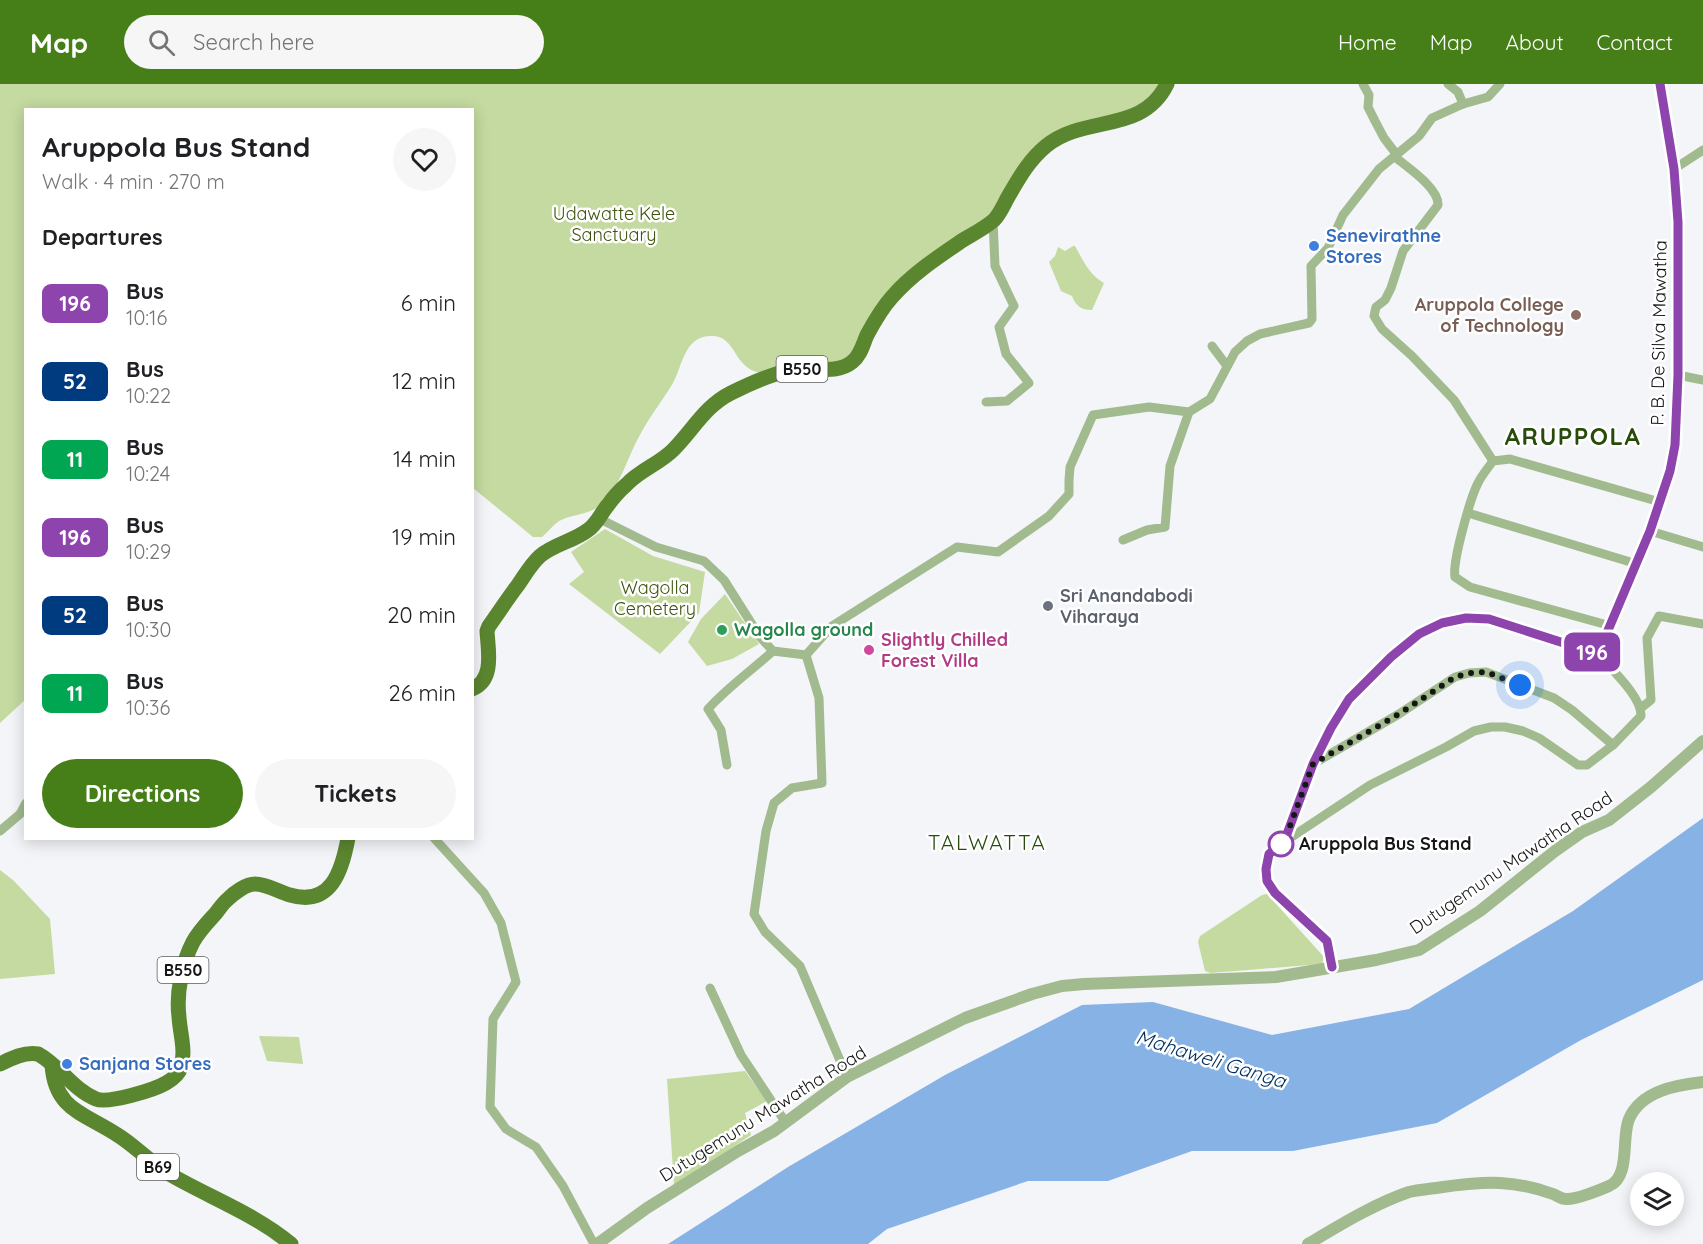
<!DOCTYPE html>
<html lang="en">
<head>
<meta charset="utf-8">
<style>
  body { margin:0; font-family:Quicksand,sans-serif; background:#f6f6f6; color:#202124; height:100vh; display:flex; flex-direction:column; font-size:22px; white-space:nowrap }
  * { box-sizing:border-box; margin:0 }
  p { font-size:20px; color:#757577 }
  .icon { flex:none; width:33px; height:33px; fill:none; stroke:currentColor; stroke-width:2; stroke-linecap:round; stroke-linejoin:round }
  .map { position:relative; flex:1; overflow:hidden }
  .sheet { position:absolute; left:24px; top:24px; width:450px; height:732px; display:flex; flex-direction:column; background:#fff; border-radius:0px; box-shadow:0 3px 15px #0003 }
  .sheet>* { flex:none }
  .badge { padding:0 12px; border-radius:9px; font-size:21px; line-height:39px }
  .fabs { position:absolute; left:1630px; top:1088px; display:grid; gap:12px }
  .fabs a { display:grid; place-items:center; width:54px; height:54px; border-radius:50%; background:#fff; box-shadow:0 3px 15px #0003; font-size:30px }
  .you { position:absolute; width:30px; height:30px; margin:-15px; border:4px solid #fff; border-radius:50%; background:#1a73e8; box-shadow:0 0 0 9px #1a73e833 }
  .map>.badge { position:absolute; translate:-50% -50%; box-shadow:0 0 0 3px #fff }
  h2 { padding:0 18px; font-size:22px; line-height:54px }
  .round { display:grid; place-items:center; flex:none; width:63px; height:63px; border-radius:32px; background:#f6f6f6 }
  .head { display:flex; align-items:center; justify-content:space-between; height:102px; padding:0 18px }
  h1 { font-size:28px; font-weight:700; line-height:45px }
  .button { display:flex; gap:12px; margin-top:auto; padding:12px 18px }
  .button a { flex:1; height:69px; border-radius:36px; background:#467f17; color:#fff; font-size:24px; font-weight:700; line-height:69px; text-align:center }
  .button a+a { background:#f6f6f6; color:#202124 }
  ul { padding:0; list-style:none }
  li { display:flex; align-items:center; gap:18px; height:78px; padding:0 18px }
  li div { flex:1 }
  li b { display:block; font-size:22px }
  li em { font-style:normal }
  li .badge { min-width:66px; font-weight:700; text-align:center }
  header { display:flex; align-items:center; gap:36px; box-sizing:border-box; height:84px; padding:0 30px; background:#467f17; color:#fff }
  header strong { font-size:28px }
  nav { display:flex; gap:33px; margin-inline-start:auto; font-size:21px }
  .search { width:420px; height:54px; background:#f6f6f6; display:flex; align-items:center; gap:15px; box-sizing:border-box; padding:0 21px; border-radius:33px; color:#757577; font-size:22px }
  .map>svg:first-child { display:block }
  .green { fill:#c4daa0 }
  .water { fill:#86b2e5 }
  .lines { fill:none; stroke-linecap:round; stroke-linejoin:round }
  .minor { stroke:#a1ba8e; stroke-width:9 }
  .tertiary { stroke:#a1ba8e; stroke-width:12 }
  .primary { stroke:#5b8630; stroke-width:15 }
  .line-casing { stroke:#fff; stroke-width:14 }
  .line { stroke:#8e44ad; stroke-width:9 }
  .walk { stroke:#161617; stroke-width:6; stroke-dasharray:0 10.8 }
  .shop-dot { fill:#3f7fe0; stroke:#fff; stroke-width:2 }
  .education-dot { fill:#8d6e63; stroke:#fff; stroke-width:2 }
  .worship-dot { fill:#6b7280; stroke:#fff; stroke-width:2 }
  .leisure-dot { fill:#2e9e5b; stroke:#fff; stroke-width:2 }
  .hotel-dot { fill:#d1479c; stroke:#fff; stroke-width:2 }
  .stop-dot { fill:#fff; stroke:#8e44ad; stroke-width:3 }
  .labels { text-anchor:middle; stroke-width:5; stroke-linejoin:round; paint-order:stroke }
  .shield { fill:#fff; stroke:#5c5c5d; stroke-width:1.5 }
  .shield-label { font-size:16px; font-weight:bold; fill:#161617 }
  .park-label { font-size:18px; fill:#405410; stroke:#fff }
  .shop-label { font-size:18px; font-weight:bold; fill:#366cbe; stroke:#fff; text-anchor:start }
  .education-label { font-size:18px; font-weight:bold; fill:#785e54; stroke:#fff; text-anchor:end }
  .street-label { font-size:18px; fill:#161617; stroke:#fff }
  .worship-label { font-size:18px; font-weight:bold; fill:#5b616d; stroke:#fff; text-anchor:start }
  .leisure-label { font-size:18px; font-weight:bold; fill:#27864d; stroke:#fff; text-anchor:start }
  .hotel-label { font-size:18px; font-weight:bold; fill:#b23c85; stroke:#fff; text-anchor:start }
  .stop-label { font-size:18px; font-weight:bold; fill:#161617; stroke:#fff; text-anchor:start }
  .water-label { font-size:20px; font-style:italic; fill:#002e5b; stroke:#fff }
  .quarter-label { font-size:21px; letter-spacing:1.5px; fill:#274b0a; stroke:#fff }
  .district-label { font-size:24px; font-weight:bold; letter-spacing:1.5px; fill:#274b0a; stroke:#fff }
</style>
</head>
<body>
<header>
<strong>Map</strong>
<div class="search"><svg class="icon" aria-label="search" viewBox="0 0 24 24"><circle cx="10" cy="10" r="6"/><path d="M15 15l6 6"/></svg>Search here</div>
<nav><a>Home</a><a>Map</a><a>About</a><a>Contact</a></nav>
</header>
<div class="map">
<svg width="1703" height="1160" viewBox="0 0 1703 1160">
  <rect width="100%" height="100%" fill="#f4f5f8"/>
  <g class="green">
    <path d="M0,0H1160L1146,18L1136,26L1062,52L979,143L883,214L852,267L843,277L762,289C732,285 737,250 710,252C684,253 683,281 673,299C663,316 650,332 641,349C629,369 619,406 601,421C589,431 572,430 559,437C553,441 548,448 542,453H533L473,404L472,26H26V615L0,639Z"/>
    <path d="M1073,162H1075C1083,176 1089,191 1104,199L1092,226C1081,226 1076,222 1072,212L1061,207L1049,178L1055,172L1058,163L1065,167Z"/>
    <path d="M605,445L653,472L705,488L699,529L660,570L569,500L584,488L571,468Z"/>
    <path d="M725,510L759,560L732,575L707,582L688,558L701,535Z"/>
    <path d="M0,786L14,797L50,835L55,890L0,895Z"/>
    <path d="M1267,810L1324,873L1322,880L1211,889L1205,887L1198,858L1200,852L1262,811Z"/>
    <path d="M259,952L299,953L303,980L267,977Z"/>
    <path d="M745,987L767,1017L745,1029L751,1051L674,1102L667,995Z"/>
  </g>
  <path class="water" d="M1703,734V896L1581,956L1437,1039L1293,1067H1192L1108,1097H1028L887,1145L868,1160H668L788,1083L945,991L1082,921L1153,918L1272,951L1409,925L1573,827Z"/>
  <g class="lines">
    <g class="minor">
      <path d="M1363,0L1369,11L1368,23L1375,37L1384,54L1397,71"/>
      <path d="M1448,0L1458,8L1463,20"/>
      <path d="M1395,73C1407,83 1439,104 1438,121L1403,167L1391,204L1385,216L1376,223L1374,232L1382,245L1412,272L1454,316L1493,377"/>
      <path d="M1674,85L1703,66"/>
      <path d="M1212,262L1227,282"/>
      <path d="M1678,291L1703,296"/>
      <path d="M986,318L1007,317L1029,299L1006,270L999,243L1014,222L995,182L993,136"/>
      <path d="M1468,429L1637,480"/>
      <path d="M598,434L656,463L704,477L724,496L760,553L773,567L806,571L819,614L822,699L792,704L774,719L766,747L754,830L765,848L800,882L847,993"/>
      <path d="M1650,447L1703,463"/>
      <path d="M1123,456L1147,446L1165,443L1170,382L1189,328L1210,315L1235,268L1247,257L1260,250L1309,239L1312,235L1311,182L1328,164L1343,131L1379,85L1419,52L1432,34L1463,20L1488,13L1500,0"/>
      <path d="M1611,542L1470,503L1455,493C1452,478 1470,416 1477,401C1481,392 1488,384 1493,377L1510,375L1660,418"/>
      <path d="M806,571L832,542L957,463L998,468L1049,432L1069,410V396L1070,383L1093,331L1149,323L1189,328"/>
      <path d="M1641,624L1651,616L1647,554L1659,532L1703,540"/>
      <path d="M1313,680L1399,630L1455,593L1469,589L1486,588L1554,614L1572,626L1613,661"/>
      <path d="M727,681L721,646L708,625C728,603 751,587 773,567"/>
      <path d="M0,747L20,730L26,719"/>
      <path d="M434,754L484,809L501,839L516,898L493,935L490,1023L506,1045L536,1063L563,1102L594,1160"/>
      <path d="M1284,758L1370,701L1446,663L1474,647L1491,643H1505L1523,647L1539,654L1578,681H1587L1613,661L1641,632C1642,613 1611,585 1598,570"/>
      <path d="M710,904L741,971L786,1039"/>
    </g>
    <g class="tertiary">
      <path d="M1332,883L1327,857L1275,809L1267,797L1266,785L1269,770L1284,758L1313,680L1331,644L1349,615L1391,573L1420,550L1442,539L1466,534L1489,535L1598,570L1650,447L1670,387L1675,361L1678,291V138L1674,85L1660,0"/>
      <path d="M597,1160L647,1124L738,1067L774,1047L847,993L965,934L1032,910L1062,902L1084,900L1276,893L1376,876L1419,866L1480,827L1555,767L1582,748L1609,736L1651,703L1703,657"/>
      <path d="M1308,1160C1340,1141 1374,1120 1409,1108C1418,1106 1428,1105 1436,1104C1457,1101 1479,1098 1500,1099C1517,1100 1537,1104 1553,1110C1558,1112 1561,1115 1566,1115C1575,1116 1600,1106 1609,1102C1631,1093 1621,1053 1629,1035C1641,1007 1676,1001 1703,998"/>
    </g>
    <g class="primary">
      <path d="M472,605C495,596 488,566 487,547L489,542C499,528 508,514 518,501C525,491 531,480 540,472C554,460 574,457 588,446C597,440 601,429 608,421C613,414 619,407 626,401C640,386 659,380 673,366C693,346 705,322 731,309C751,299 769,291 790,286C810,281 835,292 852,278C861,271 863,260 867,251C874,238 882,224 892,213C912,190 938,173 963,156C973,150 985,144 994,136C1000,130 1004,120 1008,113C1019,94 1029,76 1046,62C1085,30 1142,51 1167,0"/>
      <path d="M0,980C12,974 24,968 38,970C59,981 73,1006 96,1015C108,1020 154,1006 166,999C173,995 179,990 181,983C186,967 180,949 179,933C176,909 182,879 193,858C199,847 208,838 216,829C220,824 223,819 228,815C234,809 246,800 255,800C267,800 279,808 290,811C331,823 342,787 348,754"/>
      <path d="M52,981C55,1026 84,1029 116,1050C136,1062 151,1080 171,1091C211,1114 255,1130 291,1160"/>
    </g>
  </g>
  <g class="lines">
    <g class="line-casing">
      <path id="line" d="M1332,883L1327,857L1275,809L1267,797L1266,785L1269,770L1284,758L1313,680L1331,644L1349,615L1391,573L1419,550L1442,539L1466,534L1489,535L1598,570L1650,447L1670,387L1675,361L1678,291V138L1674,85L1660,0"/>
    </g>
    <use href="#line" class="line"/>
    <path class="walk" d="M1281,760L1284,758L1313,680L1399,630L1455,593L1469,589L1486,588L1520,601"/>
  </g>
  <g class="shop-dot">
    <circle cx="1314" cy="162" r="6"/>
    <circle cx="67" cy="980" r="6"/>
  </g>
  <circle class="education-dot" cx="1576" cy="231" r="6"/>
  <circle class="worship-dot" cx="1048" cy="522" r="6"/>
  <circle class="leisure-dot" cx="722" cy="546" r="6"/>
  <circle class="hotel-dot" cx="869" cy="566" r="6"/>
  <circle class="stop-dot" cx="1281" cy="760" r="12"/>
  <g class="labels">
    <g class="shield">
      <rect x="776.5" y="272" width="51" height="26" rx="4.5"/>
      <rect x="157.5" y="873" width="51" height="26" rx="4.5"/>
      <rect x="137" y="1070" width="42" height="26" rx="4.5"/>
    </g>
    <g class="shield-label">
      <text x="802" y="291">B550</text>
      <text x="183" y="892">B550</text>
      <text x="158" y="1089">B69</text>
    </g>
    <g class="park-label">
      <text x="614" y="136">Udawatte Kele<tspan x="614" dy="21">Sanctuary</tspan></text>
      <text x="655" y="510">Wagolla<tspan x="655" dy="21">Cemetery</tspan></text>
    </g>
    <g class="shop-label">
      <text x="1326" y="158">Senevirathne<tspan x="1326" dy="21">Stores</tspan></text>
      <text x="79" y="986">Sanjana Stores</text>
    </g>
    <g class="education-label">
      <text x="1564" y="227">Aruppola College<tspan x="1564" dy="21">of Technology</tspan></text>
    </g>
    <g class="street-label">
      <text transform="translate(1659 249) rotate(-89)" y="6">P. B. De Silva Mawatha</text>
      <text transform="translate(1511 779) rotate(-34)" y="6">Dutugemunu Mawatha Road</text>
      <text transform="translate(763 1030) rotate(-32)" y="6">Dutugemunu Mawatha Road</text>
    </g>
    <g class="worship-label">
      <text x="1060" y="518">Sri Anandabodi<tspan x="1060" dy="21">Viharaya</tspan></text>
    </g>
    <g class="leisure-label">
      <text x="734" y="552">Wagolla ground</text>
    </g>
    <g class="hotel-label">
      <text x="881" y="562">Slightly Chilled<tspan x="881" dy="21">Forest Villa</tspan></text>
    </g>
    <g class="stop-label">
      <text x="1299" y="766">Aruppola Bus Stand</text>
    </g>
    <g class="water-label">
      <text transform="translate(1211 975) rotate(17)" y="7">Mahaweli Ganga</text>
    </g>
    <g class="quarter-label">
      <text x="987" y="766">TALWATTA</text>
    </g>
    <g class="district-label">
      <text x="1573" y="361">ARUPPOLA</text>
    </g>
  </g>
</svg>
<div class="fabs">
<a><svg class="icon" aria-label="layers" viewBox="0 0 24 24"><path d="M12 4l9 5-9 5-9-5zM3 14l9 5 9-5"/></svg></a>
</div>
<div class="you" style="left:1520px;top:601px"></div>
<b class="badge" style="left:1592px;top:568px;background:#8e44ad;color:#fff">196</b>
<section class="sheet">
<div class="head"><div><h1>Aruppola Bus Stand</h1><p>Walk · 4 min · 270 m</p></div><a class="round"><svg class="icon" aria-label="heart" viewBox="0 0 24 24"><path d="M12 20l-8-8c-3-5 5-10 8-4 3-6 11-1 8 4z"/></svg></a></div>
<h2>Departures</h2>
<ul>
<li><span class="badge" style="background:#8e44ad;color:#fff">196</span><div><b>Bus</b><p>10:16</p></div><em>6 min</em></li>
<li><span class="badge" style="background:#003b80;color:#fff">52</span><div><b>Bus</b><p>10:22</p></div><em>12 min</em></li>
<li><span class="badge" style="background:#00a651;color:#fff">11</span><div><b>Bus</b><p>10:24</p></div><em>14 min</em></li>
<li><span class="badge" style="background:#8e44ad;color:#fff">196</span><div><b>Bus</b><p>10:29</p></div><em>19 min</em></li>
<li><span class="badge" style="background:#003b80;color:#fff">52</span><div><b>Bus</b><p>10:30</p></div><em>20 min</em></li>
<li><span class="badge" style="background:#00a651;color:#fff">11</span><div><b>Bus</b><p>10:36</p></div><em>26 min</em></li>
</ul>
<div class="button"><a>Directions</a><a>Tickets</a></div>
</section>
</div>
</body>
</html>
